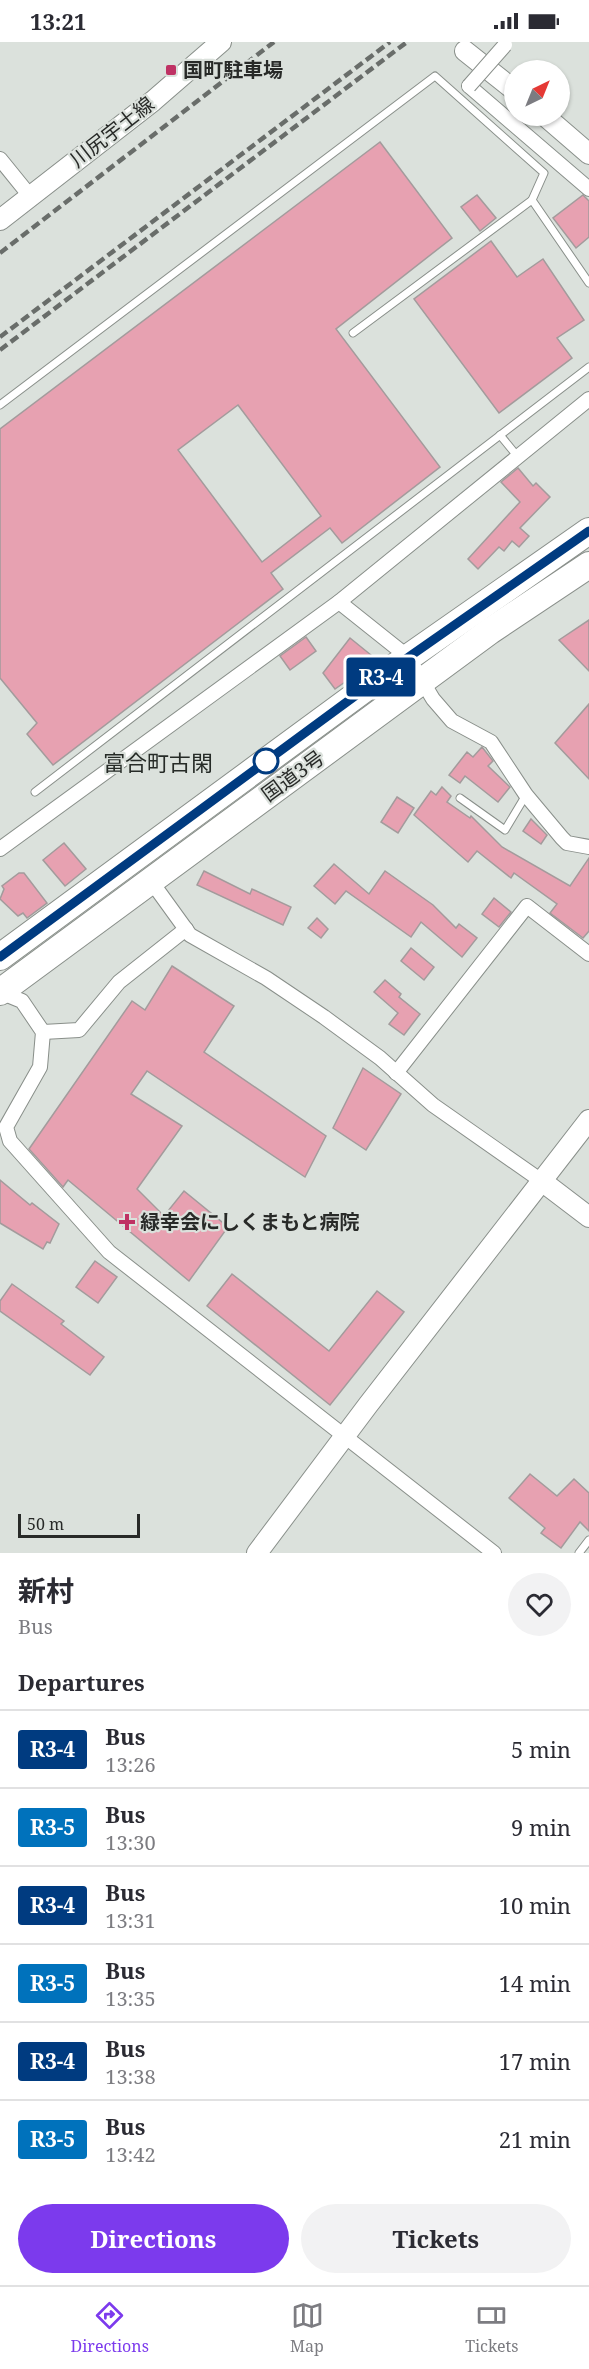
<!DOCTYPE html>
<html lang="en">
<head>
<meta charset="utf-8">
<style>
  body { margin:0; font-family:"Noto Serif","Noto Sans JP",serif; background:#f2f2f3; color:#2b2b33; height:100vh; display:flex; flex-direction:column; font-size:22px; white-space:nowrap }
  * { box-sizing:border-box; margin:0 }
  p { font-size:20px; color:#7c7c81 }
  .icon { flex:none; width:33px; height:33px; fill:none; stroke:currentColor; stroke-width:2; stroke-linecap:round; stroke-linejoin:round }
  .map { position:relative; height:1511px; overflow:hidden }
  .details { display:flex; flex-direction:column; background:#fff; flex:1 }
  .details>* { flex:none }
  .badge { padding:0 12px; border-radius:4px; font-size:21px; line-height:39px }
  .needle { width:39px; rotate:43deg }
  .controls { position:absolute; left:504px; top:18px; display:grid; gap:12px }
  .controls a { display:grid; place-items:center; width:66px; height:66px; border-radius:50%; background:#fff; box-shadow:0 2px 4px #0004; font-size:30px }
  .scale { position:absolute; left:18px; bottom:15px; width:122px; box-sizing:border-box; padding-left:6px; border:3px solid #282a28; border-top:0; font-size:16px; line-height:21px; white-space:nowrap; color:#282a28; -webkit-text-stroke:4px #dbe1dc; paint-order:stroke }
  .map>.badge { position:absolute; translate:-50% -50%; box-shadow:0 0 0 3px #fff }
  h2 { padding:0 18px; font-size:22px; line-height:54px }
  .round { display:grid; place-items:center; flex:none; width:63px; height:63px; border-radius:32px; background:#f2f2f3 }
  .head { display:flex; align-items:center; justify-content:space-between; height:102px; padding:0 18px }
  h1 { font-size:28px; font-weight:700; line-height:45px }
  .button { display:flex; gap:12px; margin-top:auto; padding:12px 18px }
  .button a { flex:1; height:69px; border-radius:36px; background:#7c3aed; color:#fff; font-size:24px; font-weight:700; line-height:69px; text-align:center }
  .button a+a { background:#f2f2f3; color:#2b2b33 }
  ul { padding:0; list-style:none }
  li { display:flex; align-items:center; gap:18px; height:78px; padding:0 18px; border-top:2px solid #e1e1e2 }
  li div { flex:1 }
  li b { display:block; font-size:22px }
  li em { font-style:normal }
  li .badge { min-width:66px; font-weight:700; text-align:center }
  .status { display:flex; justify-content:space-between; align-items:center; height:42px; padding:0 30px; background:#fff; direction:ltr }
  .status svg { height:16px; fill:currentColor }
  .menu { display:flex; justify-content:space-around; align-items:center; height:84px; border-top:2px solid #e1e1e2; background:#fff; font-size:16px; color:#7c7c81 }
  .menu a { display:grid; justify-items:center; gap:3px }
  .menu .on { color:#7c3aed }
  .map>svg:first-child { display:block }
  .building { fill:#e7a1b1; stroke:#a39b9c; stroke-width:1.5; fill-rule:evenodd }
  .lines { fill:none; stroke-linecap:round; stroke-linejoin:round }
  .lane-casing { stroke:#898f8a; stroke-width:9 }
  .street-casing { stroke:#898f8a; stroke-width:16 }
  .secondary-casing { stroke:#898f8a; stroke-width:22 }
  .highway-casing { stroke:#898f8a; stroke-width:28 }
  .lane { stroke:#fff; stroke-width:7 }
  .street { stroke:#fff; stroke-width:14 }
  .secondary { stroke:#fff; stroke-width:20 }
  .highway { stroke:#fff; stroke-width:26 }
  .rail { stroke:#696d6a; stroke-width:4.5; stroke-dasharray:9 4.5; stroke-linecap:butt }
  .street-bridge-casing { stroke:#898f8a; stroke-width:16; stroke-linecap:butt }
  .street-bridge { stroke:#fff; stroke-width:14 }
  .line-casing { stroke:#fff; stroke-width:14 }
  .line { stroke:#003b80; stroke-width:9 }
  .poi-dot { fill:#bf3264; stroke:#dbe1dc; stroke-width:2 }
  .stop-dot { fill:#fff; stroke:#003b80; stroke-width:3 }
  .labels { text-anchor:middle; stroke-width:4.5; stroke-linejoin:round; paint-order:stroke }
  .poi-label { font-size:20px; font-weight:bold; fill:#282a28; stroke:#dbe1dc; text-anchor:start }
  .street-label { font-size:20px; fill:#282a28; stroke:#dbe1dc }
  .quarter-label { font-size:22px; fill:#262b27; stroke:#dbe1dc }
</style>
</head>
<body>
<div class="status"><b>13:21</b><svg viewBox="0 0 49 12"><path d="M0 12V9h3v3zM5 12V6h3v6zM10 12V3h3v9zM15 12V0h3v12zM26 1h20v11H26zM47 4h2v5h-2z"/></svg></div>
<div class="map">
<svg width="589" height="1511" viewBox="0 0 589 1511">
  <rect width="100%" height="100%" fill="#dbe1dc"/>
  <g class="building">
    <path d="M380,100L452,196L336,287L440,425L342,501L330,486L271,531L283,547L53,723L27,692L37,681L0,636V387ZM238,363L321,474L262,520L178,408Z"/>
    <path d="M477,153L496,176L480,189L461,165Z"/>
    <path d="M583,153L589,159V195L576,206L553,176Z"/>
    <path d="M491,199L517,235L543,217L584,278L557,296L572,316L499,371L414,257Z"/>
    <path d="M518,426L533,444L536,441L550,455L520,486L529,494L519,505L512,499L504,509L499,505L478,527L468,517L520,460L501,440Z"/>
    <path d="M589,578V629L559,598Z"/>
    <path d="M306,595L316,609L290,628L280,614Z"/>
    <path d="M350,596L371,613L355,633L335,647L323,631Z"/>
    <path d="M589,662V737L555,701Z"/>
    <path d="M482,705L493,719L488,724L510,745L498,760L465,734L460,741L449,733L467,710L473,715Z"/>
    <path d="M442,745L451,754L447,760L470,776L471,774L502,805L570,844L589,816V889L583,896L550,871L557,862L514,831L511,836L477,809L468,820L414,773L431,749L436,753Z"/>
    <path d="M397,755L414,766L398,791L381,780Z"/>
    <path d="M531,777L547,793L541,802L523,789Z"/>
    <path d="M64,801L86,827L65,844L43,818Z"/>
    <path d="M334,822L369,852L385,829L433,863L456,886L459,882L477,896L462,915L421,880L411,895L346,849L335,862L314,844Z"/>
    <path d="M204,829L250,852L252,847L291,865L283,883L197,843Z"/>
    <path d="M19,831H24L47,861L27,876L23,871L18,874L0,857L4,847L2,844Z"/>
    <path d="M494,856L511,870L499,885L482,872Z"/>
    <path d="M317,876L328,887L321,896L308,886Z"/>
    <path d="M411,906L434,925L424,938L401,919Z"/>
    <path d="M172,924L234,964L204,1010L326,1094L305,1135L147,1029L131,1052L182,1084L137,1147L164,1174L184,1149L228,1185L189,1239L68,1138L63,1145L29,1107L132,959L145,968Z"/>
    <path d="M385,938L401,952L399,955L420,972L404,993L389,982L398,971L374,950Z"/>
    <path d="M363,1026L401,1052L366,1108L333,1086Z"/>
    <path d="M0,1138L30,1163L32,1161L59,1182L50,1201L47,1200L43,1207L0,1181Z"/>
    <path d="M95,1219L117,1235L98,1261L76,1245Z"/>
    <path d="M232,1232L329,1309L377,1249L404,1270L330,1363L207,1264Z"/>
    <path d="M12,1242L64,1279L61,1282L104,1315L90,1333L0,1269V1259Z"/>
    <path d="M530,1432L557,1454L574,1437L589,1451V1489L580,1480L561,1506L541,1491L545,1486L509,1456Z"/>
  </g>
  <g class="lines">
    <g class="lane-casing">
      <g id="lane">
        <path d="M353,291L532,158"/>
        <path d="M0,363L435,34L544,131L532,158L589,241"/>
        <path d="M500,393L518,415"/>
        <path d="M35,750L589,325"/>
        <path d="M460,756L505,788L526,753"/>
        <path d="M579,1511L589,1498"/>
      </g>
    </g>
    <g class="street-casing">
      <g id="street">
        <path d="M469,44L589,147"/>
        <path d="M0,117L30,154"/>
        <path d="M339,560L408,615L433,657L452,679L491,700L526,753L562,796L567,801L589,805"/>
        <path d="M0,807L339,560L589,357"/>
        <path d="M151,839L190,893L266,936L324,975L380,1016L433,1063L543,1140"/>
        <path d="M0,950L22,959L43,990L40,1025L6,1085L10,1099L109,1210L494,1511"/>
        <path d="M43,990L79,988L119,940L186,887"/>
        <path d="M396,1031L527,864L589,912"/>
      </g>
    </g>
    <g class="secondary-casing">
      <g id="secondary">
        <path d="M465,9L514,48"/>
        <path d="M545,74L589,112"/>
        <path d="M0,178L153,59L221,0"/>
        <path d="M543,1140L589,1175"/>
        <path d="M257,1511L368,1363L589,1078"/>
      </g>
    </g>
    <g class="highway-casing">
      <g id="highway">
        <path d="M0,915L393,626L589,489"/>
        <path d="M0,950L490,589L589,523"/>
      </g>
    </g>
    <use href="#lane" class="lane"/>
    <use href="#street" class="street"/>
    <use href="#secondary" class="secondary"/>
    <use href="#highway" class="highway"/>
    <g class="rail">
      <path d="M0,211L274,0"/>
      <path d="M0,295L390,0"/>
      <path d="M0,308L407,0"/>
    </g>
    <g class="street-bridge-casing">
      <path id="street-bridge" d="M469,44L505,3"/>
    </g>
    <use href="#street-bridge" class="street-bridge"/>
  </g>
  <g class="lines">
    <g class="line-casing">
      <path id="line" d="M0,915L393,626L589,489"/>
    </g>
    <use href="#line" class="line"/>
  </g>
  <g class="poi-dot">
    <rect x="165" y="22" width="12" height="12" rx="3"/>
    <path d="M124 1171h6v6h6v6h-6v6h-6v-6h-6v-6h6z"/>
  </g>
  <circle class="stop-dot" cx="266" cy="719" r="12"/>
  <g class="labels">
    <g class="poi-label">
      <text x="183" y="35">国町駐車場</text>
      <text x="140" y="1187">緑幸会にしくまもと病院</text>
    </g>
    <g class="street-label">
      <text transform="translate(112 90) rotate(-38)" y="7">川尻宇土線</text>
      <text transform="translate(293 734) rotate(-36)" y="7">国道3号</text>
    </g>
    <g class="quarter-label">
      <text x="158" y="729">富合町古閑</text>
    </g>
  </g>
</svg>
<div class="controls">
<a><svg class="needle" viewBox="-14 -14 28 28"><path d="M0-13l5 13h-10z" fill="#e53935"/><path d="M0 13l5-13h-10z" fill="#7c7c81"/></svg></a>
</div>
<div class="scale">50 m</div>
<b class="badge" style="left:381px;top:635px;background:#003b80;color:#fff">R3-4</b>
</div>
<section class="details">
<div class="head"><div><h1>新村</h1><p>Bus</p></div><a class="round"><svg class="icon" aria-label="heart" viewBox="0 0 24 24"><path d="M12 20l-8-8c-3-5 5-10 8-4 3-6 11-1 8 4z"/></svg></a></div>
<h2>Departures</h2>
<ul>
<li><span class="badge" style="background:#003b80;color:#fff">R3-4</span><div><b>Bus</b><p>13:26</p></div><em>5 min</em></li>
<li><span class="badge" style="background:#0072bc;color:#fff">R3-5</span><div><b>Bus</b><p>13:30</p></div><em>9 min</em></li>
<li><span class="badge" style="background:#003b80;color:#fff">R3-4</span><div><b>Bus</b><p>13:31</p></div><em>10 min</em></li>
<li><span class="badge" style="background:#0072bc;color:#fff">R3-5</span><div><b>Bus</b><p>13:35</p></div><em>14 min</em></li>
<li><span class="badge" style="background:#003b80;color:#fff">R3-4</span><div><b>Bus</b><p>13:38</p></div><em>17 min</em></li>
<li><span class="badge" style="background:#0072bc;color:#fff">R3-5</span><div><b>Bus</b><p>13:42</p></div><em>21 min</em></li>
</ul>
<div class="button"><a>Directions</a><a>Tickets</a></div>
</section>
<nav class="menu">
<a class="on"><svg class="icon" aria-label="directions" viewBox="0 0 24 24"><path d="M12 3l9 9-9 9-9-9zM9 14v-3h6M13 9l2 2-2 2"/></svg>Directions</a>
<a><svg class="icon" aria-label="map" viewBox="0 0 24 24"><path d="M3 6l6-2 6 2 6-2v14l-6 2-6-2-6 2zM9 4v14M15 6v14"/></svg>Map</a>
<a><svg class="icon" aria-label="tickets" viewBox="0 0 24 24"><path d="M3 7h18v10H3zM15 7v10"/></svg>Tickets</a>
</nav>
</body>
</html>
